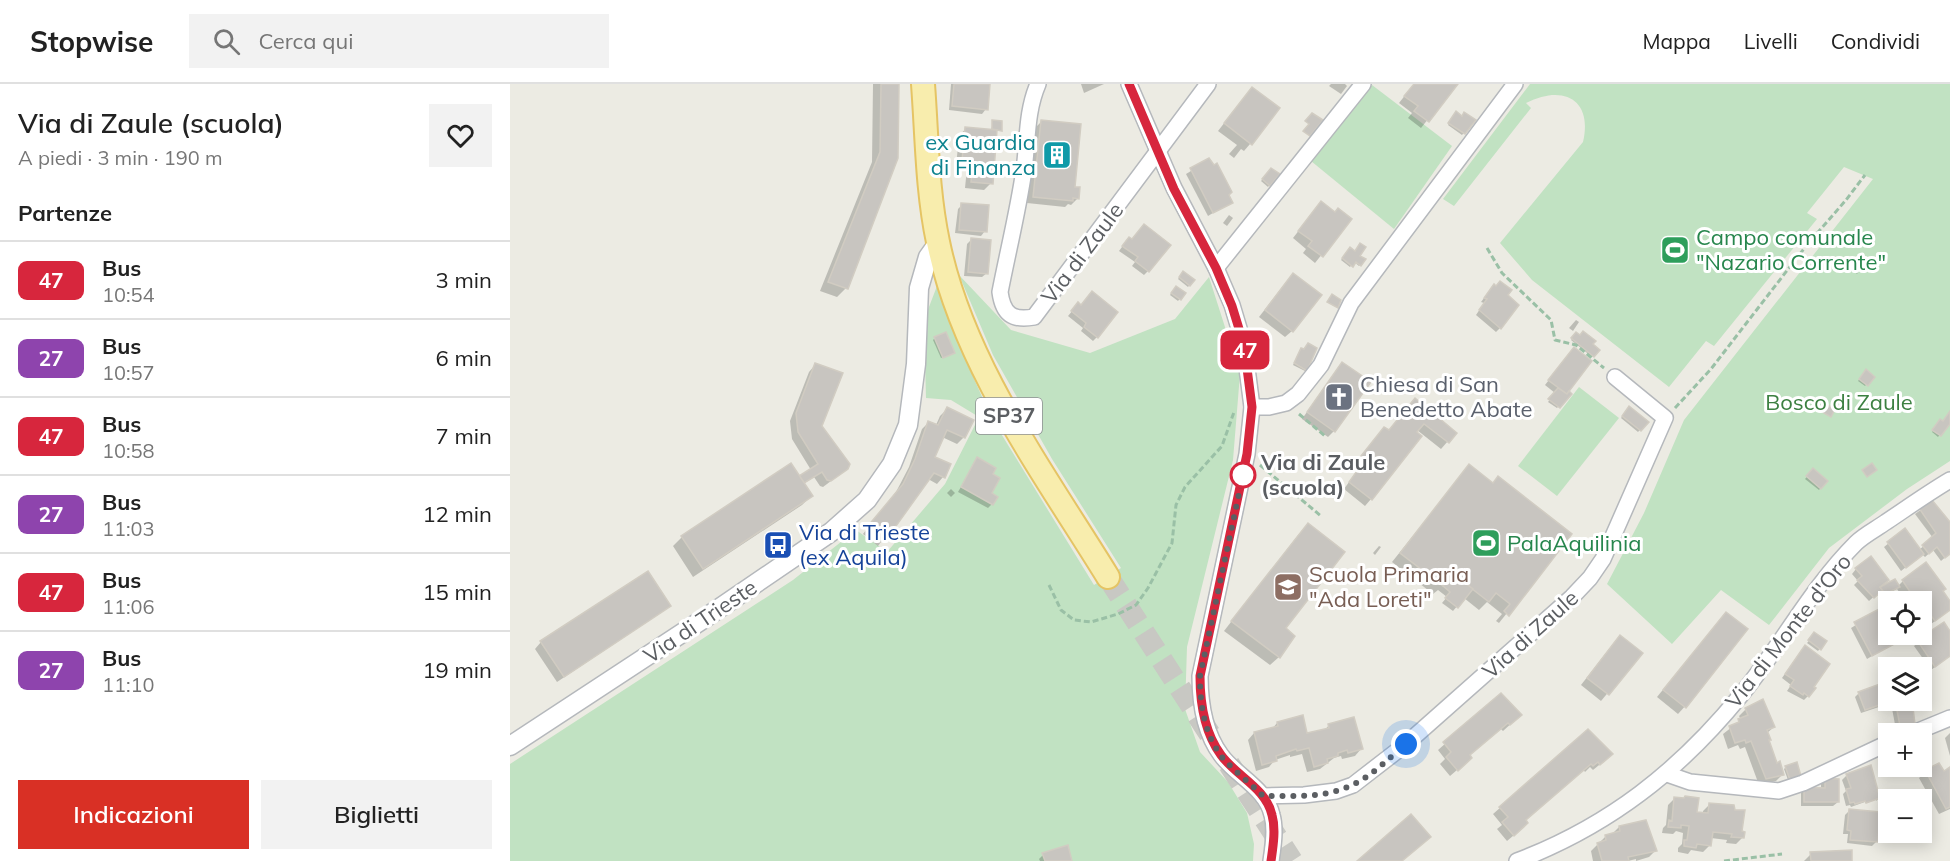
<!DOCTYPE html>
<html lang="it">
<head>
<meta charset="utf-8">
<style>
  body { margin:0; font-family:Mulish,sans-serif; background:#f2f2f2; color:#222; height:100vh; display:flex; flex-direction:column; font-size:22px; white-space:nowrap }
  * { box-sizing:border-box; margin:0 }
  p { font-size:20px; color:#767676 }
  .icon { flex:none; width:33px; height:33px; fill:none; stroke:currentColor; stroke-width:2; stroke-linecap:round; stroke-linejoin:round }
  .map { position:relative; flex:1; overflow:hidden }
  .side { display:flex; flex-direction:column; background:#fff; width:510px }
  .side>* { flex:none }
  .badge { padding:0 12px; border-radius:9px; font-size:21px; line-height:39px }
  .fabs { position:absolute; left:1368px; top:507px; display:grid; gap:12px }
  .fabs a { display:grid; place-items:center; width:54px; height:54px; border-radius:0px; background:#fff; box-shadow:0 3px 15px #0003; font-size:30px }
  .you { position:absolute; width:30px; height:30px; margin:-15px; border:4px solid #fff; border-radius:50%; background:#1a73e8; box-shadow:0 0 0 9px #1a73e833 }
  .map>.badge { position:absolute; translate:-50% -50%; box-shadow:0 0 0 3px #fff }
  h2 { padding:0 18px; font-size:22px; line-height:54px }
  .round { display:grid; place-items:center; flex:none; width:63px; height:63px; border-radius:0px; background:#f2f2f2 }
  .overview { display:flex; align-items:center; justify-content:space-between; height:102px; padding:0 18px }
  h1 { font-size:28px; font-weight:600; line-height:45px }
  .button { display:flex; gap:12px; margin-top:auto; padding:12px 18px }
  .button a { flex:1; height:69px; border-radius:0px; background:#d93025; color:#fff; font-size:24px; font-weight:600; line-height:69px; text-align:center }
  .button a+a { background:#f2f2f2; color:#222 }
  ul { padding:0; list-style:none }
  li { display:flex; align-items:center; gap:18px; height:78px; padding:0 18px; border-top:2px solid #e0e0e0 }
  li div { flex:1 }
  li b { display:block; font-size:22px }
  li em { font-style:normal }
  li .badge { min-width:66px; font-weight:700; text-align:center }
  header { display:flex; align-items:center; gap:36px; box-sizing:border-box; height:84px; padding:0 30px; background:#fff; border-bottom:2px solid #e0e0e0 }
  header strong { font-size:28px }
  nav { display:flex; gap:33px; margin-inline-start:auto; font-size:21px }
  .search { width:420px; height:54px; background:#f2f2f2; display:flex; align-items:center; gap:15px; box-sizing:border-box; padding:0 21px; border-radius:0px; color:#767676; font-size:22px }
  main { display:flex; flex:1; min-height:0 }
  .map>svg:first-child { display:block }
  .green { fill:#c1e2c2 }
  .shadow { fill:#0003 }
  .building { fill:#c8c5c0; stroke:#d1ccc2; stroke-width:1.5 }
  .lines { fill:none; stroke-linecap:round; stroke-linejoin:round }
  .primary-tunnel { stroke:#c8c8c3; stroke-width:22; stroke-dasharray:22 11; stroke-linecap:butt }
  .minor-casing { stroke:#b5b8bc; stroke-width:18 }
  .tertiary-casing { stroke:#b5b8bc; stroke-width:21 }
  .primary-casing { stroke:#e5c464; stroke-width:26 }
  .path { stroke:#9ac0a6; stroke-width:3; stroke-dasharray:6 3; stroke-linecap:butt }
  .minor { stroke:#fff; stroke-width:15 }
  .tertiary { stroke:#fff; stroke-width:18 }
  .primary { stroke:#f8edad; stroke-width:22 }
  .line-casing { stroke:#fff; stroke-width:14 }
  .line { stroke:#d7263d; stroke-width:9 }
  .walk { stroke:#5b5e62; stroke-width:6; stroke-dasharray:0 10.8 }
  .stop-dot { fill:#fff; stroke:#d7263d; stroke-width:3 }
  .labels { text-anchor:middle; stroke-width:6; stroke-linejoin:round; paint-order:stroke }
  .shield { fill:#fff; stroke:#8c8e91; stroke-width:1.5 }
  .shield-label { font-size:21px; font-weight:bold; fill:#5b5e62 }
  .culture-label { font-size:22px; fill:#0d838f; stroke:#fff; text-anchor:end }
  .leisure-label { font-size:22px; fill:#27864d; stroke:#fff; text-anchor:start }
  .street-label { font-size:22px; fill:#5b5e62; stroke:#fff }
  .worship-label { font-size:22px; fill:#5b616d; stroke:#fff; text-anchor:start }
  .park-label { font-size:22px; fill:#3c8041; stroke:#fff }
  .stop-label { font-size:22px; font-weight:bold; fill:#5b5e62; stroke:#fff; text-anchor:start }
  .transit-label { font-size:22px; fill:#164399; stroke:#fff; text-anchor:start }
  .education-label { font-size:22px; fill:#785e54; stroke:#fff; text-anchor:start }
</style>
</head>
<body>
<header>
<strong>Stopwise</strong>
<div class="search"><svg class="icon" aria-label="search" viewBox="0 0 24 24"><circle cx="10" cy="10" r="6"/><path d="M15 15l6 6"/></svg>Cerca qui</div>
<nav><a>Mappa</a><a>Livelli</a><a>Condividi</a></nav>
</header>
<main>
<section class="side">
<div class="overview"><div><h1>Via di Zaule (scuola)</h1><p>A piedi · 3 min · 190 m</p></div><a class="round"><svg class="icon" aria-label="heart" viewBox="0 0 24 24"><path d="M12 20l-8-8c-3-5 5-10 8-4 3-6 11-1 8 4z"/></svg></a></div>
<h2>Partenze</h2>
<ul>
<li><span class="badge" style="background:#d7263d;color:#fff">47</span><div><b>Bus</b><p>10:54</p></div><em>3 min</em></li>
<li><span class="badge" style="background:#8e44ad;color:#fff">27</span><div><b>Bus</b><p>10:57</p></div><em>6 min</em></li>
<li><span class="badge" style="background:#d7263d;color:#fff">47</span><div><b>Bus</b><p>10:58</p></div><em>7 min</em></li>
<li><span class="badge" style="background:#8e44ad;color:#fff">27</span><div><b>Bus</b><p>11:03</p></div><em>12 min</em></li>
<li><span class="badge" style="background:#d7263d;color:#fff">47</span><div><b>Bus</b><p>11:06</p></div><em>15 min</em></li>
<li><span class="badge" style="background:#8e44ad;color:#fff">27</span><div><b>Bus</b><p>11:10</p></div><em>19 min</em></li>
</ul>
<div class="button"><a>Indicazioni</a><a>Biglietti</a></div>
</section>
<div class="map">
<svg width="1440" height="777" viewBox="0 0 1440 777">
  <rect width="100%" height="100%" fill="#ecebe3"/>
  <g class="green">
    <path d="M1020,0H1440V377L1397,405L1319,464L1259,541L1211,506L1162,560L1097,500L1134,429L1174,336L1363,95L1334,83L1297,129L1307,135L1204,262L1196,257L1159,303L1022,196L990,159L1073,58C1083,15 1053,0 1016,19L1021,24L944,122L933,115Z"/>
    <path d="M862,1L942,62L884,145L801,77Z"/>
    <path d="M449,191L501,246L580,269L665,235L699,193L730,290L723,376L677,563L675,625L690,668L718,698L737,729L744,760L743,777H0V680L283,496L346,446L377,468L435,400L469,333L441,316L416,314L414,236L427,202L452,268L482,335L584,501L611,484L542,375L483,271Z"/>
    <path d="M1069,303L1109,334L1047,412L1008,382Z"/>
  </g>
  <g class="shadow">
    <path d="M363,0H388L386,74L336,204L327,213L310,207L362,78Z"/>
    <path d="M441,0H479L476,25L472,30L439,26Z"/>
    <path d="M571,0H594L574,9Z"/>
    <path d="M821,0H835L837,2L831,10L819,2Z"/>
    <path d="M904,0H946L911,44L898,34L902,29L889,19Z"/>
    <path d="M736,11L768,25L740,60L734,67L731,65L724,74L719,70L727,61L708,47Z"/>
    <path d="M946,29L952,34L964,36L952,51L938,41Z"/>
    <path d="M483,37L490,46L485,47L481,99L474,106L455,104L457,84L446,83L449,51L456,45L481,47Z"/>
    <path d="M531,38L568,114L561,121L558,120L555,123L517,119L525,44Z"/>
    <path d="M699,76L721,118L698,132L676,90Z"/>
    <path d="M761,86L767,91L758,103L751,97Z"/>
    <path d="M452,121L475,147L471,152L445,149L448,125Z"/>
    <path d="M805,126L824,129L840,135L805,179L793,169L796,165L783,154Z"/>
    <path d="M719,131L723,134L717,142L713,139Z"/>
    <path d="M461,156L477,189L472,193L454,192L457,160Z"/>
    <path d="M622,157L638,187L634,191L622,182L625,178L609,167L615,159Z"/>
    <path d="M840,165L848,172L850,181L849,182L844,178L840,183L831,176Z"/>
    <path d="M1351,179L1354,181L1347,190L1344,187Z"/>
    <path d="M673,189L683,197L678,203L668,195Z"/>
    <path d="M777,197L782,247L775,253L749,233Z"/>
    <path d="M664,205L674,209L668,217L660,211Z"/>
    <path d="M980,206L996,211L990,244L986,248L966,231L974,219L971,218Z"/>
    <path d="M568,220L587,253L583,257L571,247L573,244L558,232Z"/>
    <path d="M1066,236L1069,238L1063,247L1059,244Z"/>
    <path d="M1066,250L1088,266L1082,273L1061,256Z"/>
    <path d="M425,254L441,270L431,274L423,256Z"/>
    <path d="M790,267L796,286L795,287L783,281Z"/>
    <path d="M1060,269L1057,307L1060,310L1047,324L1038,318L1045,309L1035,301Z"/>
    <path d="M305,281L310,342L337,385L313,403L310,402L304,393L293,400L301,412L292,421L183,493L163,462L172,453L289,394L301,386L282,355L280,337L299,288Z"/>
    <path d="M826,287L824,347L818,353L792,335Z"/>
    <path d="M1356,287L1363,293L1355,302L1348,297Z"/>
    <path d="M898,323L945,349L931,365L907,346L861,415L855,422L834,405L847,387L842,384L868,352L878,347Z"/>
    <path d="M1119,324L1137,338L1128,348L1111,334Z"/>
    <path d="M437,325L454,353L447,360L432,353L423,374L433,393L427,400L418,395L368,462L353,450L386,408L399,383L412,345L419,338L426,341L430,332Z"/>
    <path d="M1440,330V337L1428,353L1422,348L1430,337L1433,339Z"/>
    <path d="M467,375L481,391L482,420L478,424L448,408Z"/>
    <path d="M959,382L982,400L1060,450L989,539L986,537L992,530L977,518L969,526L954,514L943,527L932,519L937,513L928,506L923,510L882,478Z"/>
    <path d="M1303,386L1316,397L1309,406L1295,395Z"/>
    <path d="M441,405L445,409L441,413L437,409Z"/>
    <path d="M1422,418L1440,441V469L1431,477L1423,466L1415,473L1412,470L1391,487L1374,463L1395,446L1409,466L1423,454L1405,430Z"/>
    <path d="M789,450L769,573L760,581L714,547Z"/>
    <path d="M869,462L871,463L865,471L863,469Z"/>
    <path d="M1346,485L1368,504L1388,502L1393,497L1431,507L1440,519V526L1417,543L1412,534V518H1396L1387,505L1373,511L1370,507L1359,517L1344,501L1348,497L1342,490Z"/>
    <path d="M159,521L152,528L47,598L25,565L31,558Z"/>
    <path d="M1372,525L1378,537V550L1389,556L1357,575L1341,544Z"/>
    <path d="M1210,536L1195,600L1168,630L1147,613Z"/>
    <path d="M1433,540L1440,549V572L1421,586L1404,562Z"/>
    <path d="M1305,550L1315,558L1308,567L1297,559Z"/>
    <path d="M1103,560L1131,569L1091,617L1071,601Z"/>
    <path d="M1291,567L1298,612L1294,616L1277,607L1281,601L1272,594Z"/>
    <path d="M1378,599V616H1400L1403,640L1399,644L1386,646L1381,619L1351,629L1345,613L1349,609Z"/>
    <path d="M991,611L1004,637L993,647L990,644L959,672L954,680L940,692L930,680L935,675L928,666Z"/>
    <path d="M1236,625L1258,628L1264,643L1257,649V657L1273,690L1266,697L1249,701L1235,663L1230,665L1228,661L1218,665L1213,650L1231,636L1229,632Z"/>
    <path d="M792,633L796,651L814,647L819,641L851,665L845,672L832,675L831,672L824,674L810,685L797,688L792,670L780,673V671L765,676L759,683L746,687L738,656L744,649L762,645L767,639Z"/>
    <path d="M1078,647L1094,677L1083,686L1080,683L1075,688L1073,685L1014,737L1010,746L997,757L987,745L992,741L983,730Z"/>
    <path d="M1440,649V672L1435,654Z"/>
    <path d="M1428,681L1434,689L1440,685V725L1429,730L1409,694L1416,688Z"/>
    <path d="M1276,683L1290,692L1278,696L1274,685Z"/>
    <path d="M1360,683L1369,714L1366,717V714L1341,723L1340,721L1336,722L1333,710L1336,707L1332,696L1336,692Z"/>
    <path d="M1315,696L1328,718L1323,722H1291V709L1295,705H1311V700Z"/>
    <path d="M1164,715L1185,729L1193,730V727L1200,720L1230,748L1233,753L1226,760L1216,759L1217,756L1201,754L1200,761L1193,768L1181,766L1178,770L1168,768V764L1172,760L1173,749L1166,747L1163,750L1152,749L1153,744L1156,741L1158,721Z"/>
    <path d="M1339,727L1366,758L1362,762L1337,759L1338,750H1333L1335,731Z"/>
    <path d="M1109,743L1145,767L1139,773L1126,777V775L1118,777H1083L1081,767L1096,752L1102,750Z"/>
    <path d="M1301,770L1341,777H1294Z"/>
    <path d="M533,771L561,777H530L529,775Z"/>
  </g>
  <g class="building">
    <path d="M371,0H389L388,74L338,205L318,198L370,68Z"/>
    <path d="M444,0H480L478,26L442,22Z"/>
    <path d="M904,0H948L919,38L904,27L908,22L894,12Z"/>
    <path d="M742,3L770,24L742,61L714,39Z"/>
    <path d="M946,27L952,32L954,28L966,36L955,50L938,39Z"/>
    <path d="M802,29L813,36L800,52L793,47L799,40L795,37Z"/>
    <path d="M482,36L492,37V47L482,45Z"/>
    <path d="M531,36L571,40L565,103H570L569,115L563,114V117L523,113Z"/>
    <path d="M455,43L487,46L483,100L461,98L463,78L452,77Z"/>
    <path d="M699,74L704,81L707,79L722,108L719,111L723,119L703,129L680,84Z"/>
    <path d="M761,84L770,90L760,102L752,95Z"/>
    <path d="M811,117L825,128L828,124L842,135L813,173L798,162L802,157L788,147Z"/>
    <path d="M451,119L479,121L477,148L449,146Z"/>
    <path d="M634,140L661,161L639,188L625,177L628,173L612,162L619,153L622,155Z"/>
    <path d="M461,154L481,156L478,190L458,188Z"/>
    <path d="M850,159L856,163L850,172L856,175L851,182L846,178L843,183L832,174L840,163L845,167Z"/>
    <path d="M673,187L685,196L680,202L669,193Z"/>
    <path d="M783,189L812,211L783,248L755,226Z"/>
    <path d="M990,197L1002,206L998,211L1009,221L991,245L969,226L977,215L974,214L984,200L986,202Z"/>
    <path d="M666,202L676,209L671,216L661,209Z"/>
    <path d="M582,207L608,228L588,254L574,243L576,239L561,227L568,218L571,221Z"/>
    <path d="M822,210L831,216L828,224L817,218Z"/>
    <path d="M1073,247L1086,257L1083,260L1090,266L1084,273L1061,254L1066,248L1070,251Z"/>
    <path d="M436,248L445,269L433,274L424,253Z"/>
    <path d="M798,259L807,264L797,287L784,279L791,264L794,265Z"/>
    <path d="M1064,263L1082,277L1057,310L1038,296Z"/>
    <path d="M832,278L861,298L825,348L797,328Z"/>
    <path d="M305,279L333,289L312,342L340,380L338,385L321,397L317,396L312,388L294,399L289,392L308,380L288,348L286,329Z"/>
    <path d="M1356,285L1365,293L1358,302L1349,295Z"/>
    <path d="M1048,304L1057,310L1059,307L1062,310L1050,324L1038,315Z"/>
    <path d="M905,314L947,349L939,359L914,340L907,348L912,352L862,416L839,398L852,380L847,377L874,343L879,346Z"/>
    <path d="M1316,320L1325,325L1321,333L1312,328Z"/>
    <path d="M1119,322L1139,338L1131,347L1112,332Z"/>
    <path d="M437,323L464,336L455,354L437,346L425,373L441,380L435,394L424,389L376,456L358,442L393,400L405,375L418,337L428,341Z"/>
    <path d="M1440,327V340L1431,352L1422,346L1430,335L1433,337Z"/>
    <path d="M467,373L486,384L483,390L490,394L482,409L488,413L483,421L451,403Z"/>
    <path d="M281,379L303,412L193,485L171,452Z"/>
    <path d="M1362,379L1367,386L1357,393L1352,386Z"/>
    <path d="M959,380L983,399L988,392L1062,450L999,532L994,527L1000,520L986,509L979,518L943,490L933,502L890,469Z"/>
    <path d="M1303,384L1318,397L1311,405L1296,392Z"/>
    <path d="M1422,416L1440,438V470L1435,474L1427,463L1419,470L1412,461L1426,449L1409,424Z"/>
    <path d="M798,439L835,468L776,544L785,552L770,574L721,537Z"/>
    <path d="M1395,444L1414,470L1396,484L1377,458Z"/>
    <path d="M1361,472L1379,496L1370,503L1373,506L1364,514L1347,496L1352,492L1345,484Z"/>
    <path d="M1416,478L1436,505L1433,507L1440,517V526L1425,537L1413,521L1412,522V518H1407L1392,496Z"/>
    <path d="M138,487L161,522L54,593L30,557Z"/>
    <path d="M943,490L963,505L948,524L935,514L940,508L933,502Z"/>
    <path d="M1385,495L1390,503L1375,510L1370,503Z"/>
    <path d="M1373,523L1378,534V550H1387L1390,557L1362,572L1344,538Z"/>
    <path d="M1216,528L1238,545L1176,624L1153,606Z"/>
    <path d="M1434,538L1440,547V572L1425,583L1407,556Z"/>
    <path d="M1304,548L1317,557L1311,566L1298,556Z"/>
    <path d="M1110,551L1133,569L1099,611L1077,594Z"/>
    <path d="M1295,561L1320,580L1304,603L1306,604L1299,613L1294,609L1293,611L1280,602L1284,596L1275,590Z"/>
    <path d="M1378,597V616H1384L1355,626L1348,608Z"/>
    <path d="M991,609L1012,631L1000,641L998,639L960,671L962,674L948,687L936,673L941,668L933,658Z"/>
    <path d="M1253,615L1265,643L1257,646L1261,656H1259L1267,679L1270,677L1274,691L1256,695L1241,657L1236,659L1235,656L1225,659L1219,642L1229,638L1228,635L1238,631L1235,624Z"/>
    <path d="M1385,616H1402L1405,640L1390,642Z"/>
    <path d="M793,631L797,649L819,644L818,640L844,633L853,665L838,669L837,666L828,669V672L817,675L818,679L804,683L799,664L787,667L786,665L766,672L767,677L752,681L744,648L768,642L767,638Z"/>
    <path d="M1078,645L1103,670L1090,681L1088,678L1083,682L1081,680L1016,736L1018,739L1004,752L992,738L998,733L989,723Z"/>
    <path d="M1287,678L1291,692L1280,696L1275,682Z"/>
    <path d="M1429,679L1434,687L1440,683V723L1436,725L1415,686Z"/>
    <path d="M1361,681L1370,714L1356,719L1355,717L1345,720L1344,718L1340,719L1336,705L1341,704L1336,690Z"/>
    <path d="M1315,694L1329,695V718H1294V703L1315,704Z"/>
    <path d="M1175,712L1189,714L1187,728L1198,729L1199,719L1224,721L1225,726H1235L1232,747L1235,748L1234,754L1221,753L1222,750L1203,748L1201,762L1187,760L1186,764L1174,762V756H1177L1179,742L1171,741V744L1158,743L1159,736L1162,737L1164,713L1174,714Z"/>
    <path d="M1339,725L1370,728L1368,758L1340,756L1341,747L1337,746Z"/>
    <path d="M901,730L921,753L892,777H847Z"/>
    <path d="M1136,736L1147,767L1118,773L1119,777H1092L1087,759L1096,756L1095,751L1110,747L1109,742Z"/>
    <path d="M558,761L562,777H535L532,769Z"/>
    <path d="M1342,766V777H1301L1300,768Z"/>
  </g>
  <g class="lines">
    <g class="primary-tunnel">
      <path d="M598,493L701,652"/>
      <path d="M719,680L782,777"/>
    </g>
    <g class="minor-casing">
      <g id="minor">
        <path d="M528,0C516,28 518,56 514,86C508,127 498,167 490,208C493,230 502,237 524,233L698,0"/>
        <path d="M619,0L664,104L706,184L722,221L734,261L742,323L737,370L690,592C690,620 694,648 711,671C726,692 756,704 762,731C766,745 763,763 761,777"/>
        <path d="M706,184L853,0"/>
        <path d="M742,323H759L776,319L788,310L811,281L841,219L1005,0"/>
        <path d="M1401,650L1440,634"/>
        <path d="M1157,690L1180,698L1269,707L1293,699L1378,659"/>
        <path d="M753,712L794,711L826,707L843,701L896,660L1062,513L1080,494L1093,475L1155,334L1105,293"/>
        <path d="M1007,777C1099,742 1169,687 1231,611C1271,562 1301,504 1346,459C1354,451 1366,445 1376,438C1397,424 1418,409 1440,396"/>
      </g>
    </g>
    <g class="tertiary-casing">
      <path id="tertiary" d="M0,662L195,534L321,448L357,416L382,380L398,341L406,280L409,204L418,173L428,159"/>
    </g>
    <g class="primary-casing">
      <path id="primary" d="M413,0C417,53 417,106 428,158C453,280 534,389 598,493"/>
    </g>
    <g class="path">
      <path d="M977,164L992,189L1041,236L1045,256L1066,261L1094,284"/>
      <path d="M1165,324L1201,285L1296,162L1336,116L1355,91"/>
      <path d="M789,330L815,352"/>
      <path d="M750,381L811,432"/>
      <path d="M539,501L551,526L564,536L581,538L608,530L626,521L638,504L662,459L666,421L675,403L712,362L724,328"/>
      <path d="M1214,777L1272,770"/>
    </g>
    <use href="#minor" class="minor"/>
    <use href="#tertiary" class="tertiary"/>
    <use href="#primary" class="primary"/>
  </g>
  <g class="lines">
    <g class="line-casing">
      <path id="line" d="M619,0L664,105L706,184L722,222L734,261L742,323L737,370L690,592C690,620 694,648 711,671C726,692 756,704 762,731C766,745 763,763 761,777"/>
    </g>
    <use href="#line" class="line"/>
    <path class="walk" d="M733,391L690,592C690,620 694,650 712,673C724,687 740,699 753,712C782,712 814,714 840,702C861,693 879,674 896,660"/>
  </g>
  <defs>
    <g id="building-square" transform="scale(1.5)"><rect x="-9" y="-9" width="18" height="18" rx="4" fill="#0f9aa8" stroke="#fff"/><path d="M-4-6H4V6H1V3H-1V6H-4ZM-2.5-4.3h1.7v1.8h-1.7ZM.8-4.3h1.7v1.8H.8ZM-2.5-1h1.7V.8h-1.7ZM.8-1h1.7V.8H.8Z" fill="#fff"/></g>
    <g id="stadium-square" transform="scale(1.5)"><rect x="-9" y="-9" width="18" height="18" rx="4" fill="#2e9e5b" stroke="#fff"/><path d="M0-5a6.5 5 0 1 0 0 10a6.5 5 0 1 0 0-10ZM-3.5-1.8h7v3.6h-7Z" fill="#fff"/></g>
    <g id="church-square" transform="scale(1.5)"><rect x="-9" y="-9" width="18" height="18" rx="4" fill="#6b7280" stroke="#fff"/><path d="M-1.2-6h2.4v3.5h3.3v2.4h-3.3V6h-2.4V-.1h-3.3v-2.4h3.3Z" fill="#fff"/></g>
    <g id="bus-square" transform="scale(1.5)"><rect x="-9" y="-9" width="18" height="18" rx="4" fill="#1a4fb4" stroke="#fff"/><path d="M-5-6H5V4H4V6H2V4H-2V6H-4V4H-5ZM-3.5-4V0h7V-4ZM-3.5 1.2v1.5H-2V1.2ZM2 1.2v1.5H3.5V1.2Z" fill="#fff"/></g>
    <g id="school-square" transform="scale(1.5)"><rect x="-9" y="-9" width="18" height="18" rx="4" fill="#8d6e63" stroke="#fff"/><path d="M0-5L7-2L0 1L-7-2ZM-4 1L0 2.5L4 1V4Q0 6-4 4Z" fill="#fff"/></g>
  </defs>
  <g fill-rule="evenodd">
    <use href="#building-square" x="547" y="71"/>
    <use href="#stadium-square" x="1165" y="166"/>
    <use href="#church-square" x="829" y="313"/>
    <use href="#stadium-square" x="976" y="459"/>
    <use href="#bus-square" x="268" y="461"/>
    <use href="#school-square" x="778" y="503"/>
  </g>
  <circle class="stop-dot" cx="733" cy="391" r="12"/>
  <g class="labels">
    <rect class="shield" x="466" y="314" width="66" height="36" rx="4.5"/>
    <g class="shield-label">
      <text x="499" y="339">SP37</text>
    </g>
    <g class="culture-label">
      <text x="526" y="66">ex Guardia<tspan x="526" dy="25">di Finanza</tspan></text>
    </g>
    <g class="leisure-label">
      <text x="1186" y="161">Campo comunale<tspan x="1186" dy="25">"Nazario Corrente"</tspan></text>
      <text x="997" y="467">PalaAquilinia</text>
    </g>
    <g class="street-label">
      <text transform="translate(572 169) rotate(-53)" y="8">Via di Zaule</text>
      <text transform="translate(190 537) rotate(-34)" y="8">Via di Trieste</text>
      <text transform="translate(1278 547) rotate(-52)" y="8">Via di Monte d'Oro</text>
      <text transform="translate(1020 550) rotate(-42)" y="8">Via di Zaule</text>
    </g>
    <g class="worship-label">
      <text x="850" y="308">Chiesa di San<tspan x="850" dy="25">Benedetto Abate</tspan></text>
    </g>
    <g class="park-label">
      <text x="1329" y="326">Bosco di Zaule</text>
    </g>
    <g class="stop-label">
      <text x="751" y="386">Via di Zaule<tspan x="751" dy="25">(scuola)</tspan></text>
    </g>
    <g class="transit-label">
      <text x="289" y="456">Via di Trieste<tspan x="289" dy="25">(ex Aquila)</tspan></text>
    </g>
    <g class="education-label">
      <text x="799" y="498">Scuola Primaria<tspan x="799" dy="25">"Ada Loreti"</tspan></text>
    </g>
  </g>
</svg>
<div class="fabs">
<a><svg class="icon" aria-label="locate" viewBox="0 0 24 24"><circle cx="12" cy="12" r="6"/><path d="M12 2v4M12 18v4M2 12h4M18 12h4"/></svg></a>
<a><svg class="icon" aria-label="layers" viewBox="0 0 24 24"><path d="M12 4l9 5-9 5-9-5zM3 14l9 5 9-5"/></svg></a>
<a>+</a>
<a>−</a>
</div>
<div class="you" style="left:896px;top:660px"></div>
<b class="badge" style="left:735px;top:266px;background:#d7263d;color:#fff">47</b>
</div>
</main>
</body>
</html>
